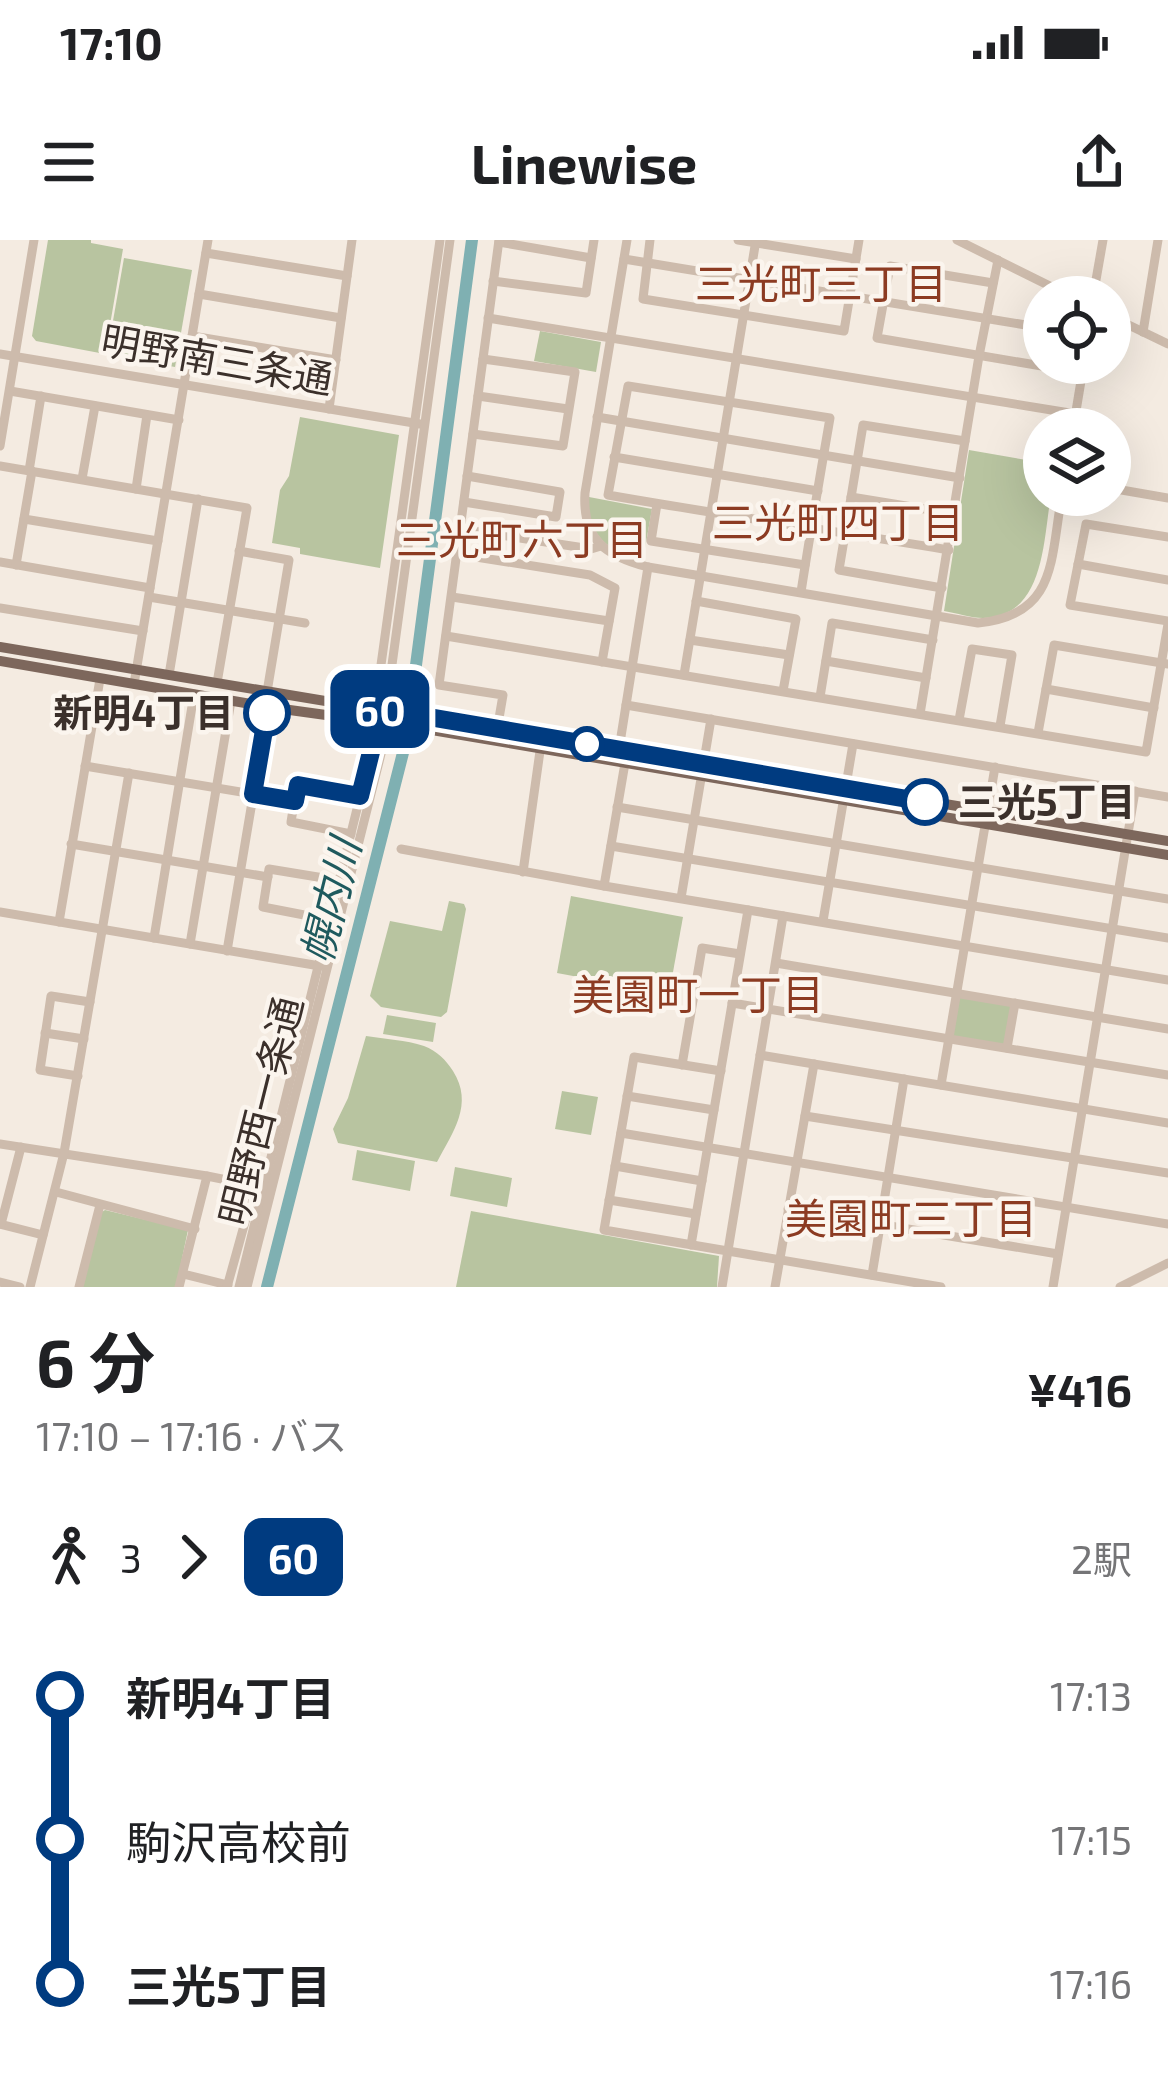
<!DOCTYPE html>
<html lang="ja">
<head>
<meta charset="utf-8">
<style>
  body { margin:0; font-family:"Exo 2","Noto Sans JP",sans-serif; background:#f6f6f6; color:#202124; height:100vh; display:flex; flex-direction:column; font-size:45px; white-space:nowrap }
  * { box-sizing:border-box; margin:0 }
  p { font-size:39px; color:#757577 }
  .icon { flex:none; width:66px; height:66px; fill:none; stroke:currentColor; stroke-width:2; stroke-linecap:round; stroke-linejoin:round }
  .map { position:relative; height:1047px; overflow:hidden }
  .side { display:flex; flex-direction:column; background:#fff; flex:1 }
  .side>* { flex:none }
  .badge { padding:0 24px; border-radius:18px; font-size:42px; line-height:78px }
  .controls { position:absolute; left:1023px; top:36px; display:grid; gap:24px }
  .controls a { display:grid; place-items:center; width:108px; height:108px; border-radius:50%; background:#fff; box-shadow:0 12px 48px #0002; font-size:60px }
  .map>.badge { position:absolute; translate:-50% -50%; box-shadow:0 0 0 6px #fff }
  .legs { display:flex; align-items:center; gap:18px; height:132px; padding:0 36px; font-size:39px }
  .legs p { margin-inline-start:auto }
  .overview { display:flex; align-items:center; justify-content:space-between; height:204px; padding:0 36px }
  h1 { font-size:66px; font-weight:700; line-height:90px }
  ul { padding:0 36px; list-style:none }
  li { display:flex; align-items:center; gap:42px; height:144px; font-size:45px }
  li i { display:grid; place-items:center; width:18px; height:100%; margin:0 15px; background:currentColor }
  li i::after { content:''; width:30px; height:30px; margin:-15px; border:9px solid; border-radius:50%; background:#fff }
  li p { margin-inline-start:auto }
  li:first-child i { background:linear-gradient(#0000 50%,currentColor 0) }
  li:last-child i { background:linear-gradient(currentColor 50%,#0000 0) }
  .status { display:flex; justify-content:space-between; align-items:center; height:84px; padding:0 60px; background:#fff; direction:ltr }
  .status svg { height:33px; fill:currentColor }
  header { display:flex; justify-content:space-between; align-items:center; height:156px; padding:0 36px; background:#fff; font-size:54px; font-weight:700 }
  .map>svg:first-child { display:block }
  .green { fill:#b8c4a0 }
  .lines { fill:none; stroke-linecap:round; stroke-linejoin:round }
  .river { stroke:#7fb0b2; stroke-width:12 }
  .minor { stroke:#cdbbac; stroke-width:9 }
  .major { stroke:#7d675c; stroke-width:10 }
  .line-1-casing { stroke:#fff; stroke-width:27 }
  .line-1 { stroke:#003b80; stroke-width:18 }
  .stop-1-dot { fill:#fff; stroke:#003b80; stroke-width:6 }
  .labels { text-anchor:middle; stroke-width:9; stroke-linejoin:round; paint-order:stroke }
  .street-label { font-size:39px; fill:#3b302b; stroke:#fbf5ee }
  .stop-label { font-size:39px; font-weight:bold; fill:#3b302b; stroke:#fbf5ee; text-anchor:end }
  .neighbourhood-label { font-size:42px; fill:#8c3b22; stroke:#fbf5ee }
  .water-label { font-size:42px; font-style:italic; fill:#1f5a5e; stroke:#fbf5ee }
</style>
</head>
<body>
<div class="status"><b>17:10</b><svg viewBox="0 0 49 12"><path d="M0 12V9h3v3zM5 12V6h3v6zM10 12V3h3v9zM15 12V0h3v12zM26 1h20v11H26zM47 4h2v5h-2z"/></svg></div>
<header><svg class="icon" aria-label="menu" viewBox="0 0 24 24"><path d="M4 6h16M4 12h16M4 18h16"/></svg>Linewise<svg class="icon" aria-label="share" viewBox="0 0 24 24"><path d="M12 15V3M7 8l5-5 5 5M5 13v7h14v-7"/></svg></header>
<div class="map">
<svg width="1168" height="1047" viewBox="0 0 1168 1047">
  <rect width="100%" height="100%" fill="#f4ebe1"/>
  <g class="green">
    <path d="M48,0H91V3L123,9L105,114L36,101L32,96Z"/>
    <path d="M124,18L192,30L175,127L107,115Z"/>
    <path d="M540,91L601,102L596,132L534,121Z"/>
    <path d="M300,177L399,195L380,328L300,314V308L272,303L280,250L289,236Z"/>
    <path d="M969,210L1044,223V255H1051C1043,300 1045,377 983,378C970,378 957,373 944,371Z"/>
    <path d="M589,257L652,269L643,320C609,313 586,295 589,257Z"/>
    <path d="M571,656L683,677L669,754L557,733Z"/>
    <path d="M449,661L464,664L466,669L447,772L441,777L381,767L370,756L390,681L442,691Z"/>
    <path d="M957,753L1015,763L1007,808L949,798Z"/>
    <path d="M387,775L436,783L433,802L383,794Z"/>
    <path d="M366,796C385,799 406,800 424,806C437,811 446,820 453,831C474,864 453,892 437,922L338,903L333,889L348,858Z"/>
    <path d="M562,851L598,857L591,895L555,889Z"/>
    <path d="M357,910L415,921L410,951L352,940Z"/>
    <path d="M455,927L512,938L507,967L450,956Z"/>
    <path d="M105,970L188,990L176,1047H82L102,972Z"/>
    <path d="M471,971L719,1016L717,1047H456Z"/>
  </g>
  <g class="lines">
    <path class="river" d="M267,1047L406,501L472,0"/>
    <g class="minor">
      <path d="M627,0L585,253C582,300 606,316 648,327L978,383C1058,375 1050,319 1062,255"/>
      <path d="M650,0L643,59L844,91L859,0"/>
      <path d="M738,0L856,19"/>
      <path d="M957,0L1072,57"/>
      <path d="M499,2L591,18"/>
      <path d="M206,13L347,36"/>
      <path d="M624,19L1044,88"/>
      <path d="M493,41L586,53L594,0"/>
      <path d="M993,43L890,26L877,98L1083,133"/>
      <path d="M199,54L341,78"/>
      <path d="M1093,57L1103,0"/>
      <path d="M1110,76L1168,104"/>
      <path d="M488,78L1076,174"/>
      <path d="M1143,92L1158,0"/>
      <path d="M192,96L336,120"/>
      <path d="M0,114L420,184"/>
      <path d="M10,151L179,180"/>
      <path d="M478,156L568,169"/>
      <path d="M329,169L352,0"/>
      <path d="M597,177L960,238"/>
      <path d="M1073,189L1084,123"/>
      <path d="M473,194L563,206L575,132L483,119"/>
      <path d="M0,206L34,0"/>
      <path d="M614,217L818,251"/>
      <path d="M0,226L247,268L217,443"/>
      <path d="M29,231L41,156"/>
      <path d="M82,239L95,166"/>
      <path d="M1110,248L1168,258"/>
      <path d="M136,249L147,175"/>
      <path d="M851,257L955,274"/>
      <path d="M464,262L556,277L560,252L467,236"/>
      <path d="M657,264L651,301L805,325"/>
      <path d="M24,279L158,301"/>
      <path d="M461,289L591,309L601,306"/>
      <path d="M1168,297L1086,284L1070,365L1168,381"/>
      <path d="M239,311L289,320L267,452"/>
      <path d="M457,314L590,335L615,348L602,422"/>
      <path d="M0,322L150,348"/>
      <path d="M1078,324L1168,340"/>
      <path d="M16,325L32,231"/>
      <path d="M942,348L839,330L863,185L965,201"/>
      <path d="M801,352C810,294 820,236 830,178L628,146L608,255C721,275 835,291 949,310"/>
      <path d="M149,357L305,383"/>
      <path d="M452,357L609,381"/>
      <path d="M696,361L796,379L783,451"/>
      <path d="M0,368L143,391"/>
      <path d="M446,396L1146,512L1168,384"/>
      <path d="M690,400L789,415"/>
      <path d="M826,421L926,438"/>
      <path d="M169,435L198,259"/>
      <path d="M684,435L756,0"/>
      <path d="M134,444L208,0"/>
      <path d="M1046,449L1154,468"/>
      <path d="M820,457L832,383L933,400"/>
      <path d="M626,465L1168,557"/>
      <path d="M920,474L979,116L998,20"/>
      <path d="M959,480L972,409L1012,415L1000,486"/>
      <path d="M497,490L503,455L439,445L499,0"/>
      <path d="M1038,493L1054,405L1168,424"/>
      <path d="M619,509L648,327"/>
      <path d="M85,526L295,561"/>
      <path d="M617,567L1168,659"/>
      <path d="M351,594L291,582L297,545L361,557"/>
      <path d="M71,604L268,637"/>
      <path d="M611,606L1168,698"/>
      <path d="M401,609L604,646L1168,740"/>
      <path d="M523,632L541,504"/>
      <path d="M604,646L625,523"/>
      <path d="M681,658L711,479"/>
      <path d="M0,672L320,726"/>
      <path d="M330,680L263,667L269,629L342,641"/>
      <path d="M823,681L853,504"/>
      <path d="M59,682L100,439"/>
      <path d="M154,698L194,454"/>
      <path d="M190,704L231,461"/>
      <path d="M227,711L268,467"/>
      <path d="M776,723L1168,789"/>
      <path d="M732,763L1168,835"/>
      <path d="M45,793L84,799"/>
      <path d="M1007,808L1015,763"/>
      <path d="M760,815L1168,883"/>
      <path d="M682,825L702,708L740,714"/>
      <path d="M721,831L634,817L604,990L941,1047"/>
      <path d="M78,836L40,830L51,756L90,762"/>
      <path d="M941,845L995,527"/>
      <path d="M627,856L714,870"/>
      <path d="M805,876L1168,933"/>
      <path d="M621,893L1168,984"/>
      <path d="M0,904L207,936L267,948"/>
      <path d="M615,926L702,941"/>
      <path d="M56,952L195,989"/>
      <path d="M609,960L696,974"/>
      <path d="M788,969L1058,1014"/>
      <path d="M0,984L43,995"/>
      <path d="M1,984L21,907"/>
      <path d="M691,1005L748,670"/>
      <path d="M183,1034L228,1045"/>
      <path d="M872,1035L904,839"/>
      <path d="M0,1042L20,1047"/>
      <path d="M30,1047L64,913L129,533"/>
      <path d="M79,1047L100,965"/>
      <path d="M179,1047L207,936"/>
      <path d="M227,1047L255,946"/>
      <path d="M239,1047L374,500L375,468L440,0"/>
      <path d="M247,1047L384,502L388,454L450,0"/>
      <path d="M722,1047L783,676"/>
      <path d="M775,1047L814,824"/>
      <path d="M1053,1047L1135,551"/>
      <path d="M1120,1047L1168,1023"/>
    </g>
    <g class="major">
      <path d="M0,407L1168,601"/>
      <path d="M0,421L268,467L420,488L1168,615"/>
    </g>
  </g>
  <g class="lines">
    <g class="line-1-casing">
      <path id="line-1" d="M267,473L253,554L295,561L298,545L360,556L374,500L376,468L925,562"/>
    </g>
    <use href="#line-1" class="line-1"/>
  </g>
  <g class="stop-1-dot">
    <circle cx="267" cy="473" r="21"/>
    <circle cx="587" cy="504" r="15"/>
    <circle cx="925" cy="562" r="21"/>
  </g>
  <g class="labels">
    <g class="street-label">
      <text transform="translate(217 120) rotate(10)" y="14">明野南三条通</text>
      <text transform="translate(261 871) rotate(-76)" y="14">明野西一条通</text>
    </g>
    <g class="stop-label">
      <text x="234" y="487">新明4丁目</text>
      <text x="958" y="576" text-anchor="start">三光5丁目</text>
    </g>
    <g class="neighbourhood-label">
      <text x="821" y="59">三光町三丁目</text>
      <text x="838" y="298">三光町四丁目</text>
      <text x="522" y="315">三光町六丁目</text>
      <text x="698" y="770">美園町一丁目</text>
      <text x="911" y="994">美園町三丁目</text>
    </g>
    <g class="water-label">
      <text transform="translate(331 661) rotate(-76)" y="15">幌内川</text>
    </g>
  </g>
</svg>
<div class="controls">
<a><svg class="icon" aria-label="locate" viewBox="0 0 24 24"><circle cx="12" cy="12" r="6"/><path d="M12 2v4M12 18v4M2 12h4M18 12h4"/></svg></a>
<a><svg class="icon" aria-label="layers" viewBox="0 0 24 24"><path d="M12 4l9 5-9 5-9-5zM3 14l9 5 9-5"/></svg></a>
</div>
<b class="badge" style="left:380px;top:469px;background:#003b80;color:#fff">60</b>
</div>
<section class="side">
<div class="overview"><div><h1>6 分</h1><p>17:10 – 17:16 · バス</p></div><b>¥416</b></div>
<div class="legs"><svg class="icon" aria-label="walk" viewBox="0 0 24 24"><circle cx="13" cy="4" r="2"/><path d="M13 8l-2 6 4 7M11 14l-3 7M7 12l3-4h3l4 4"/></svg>3<svg class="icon" aria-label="forward" viewBox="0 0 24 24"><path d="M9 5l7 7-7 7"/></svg><b class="badge" style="background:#003b80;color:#fff">60</b><p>2駅</p></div>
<ul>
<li><i style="color:#003b80"></i><b>新明4丁目</b><p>17:13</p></li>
<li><i style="color:#003b80"></i><span>駒沢高校前</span><p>17:15</p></li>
<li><i style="color:#003b80"></i><b>三光5丁目</b><p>17:16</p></li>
</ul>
</section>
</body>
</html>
